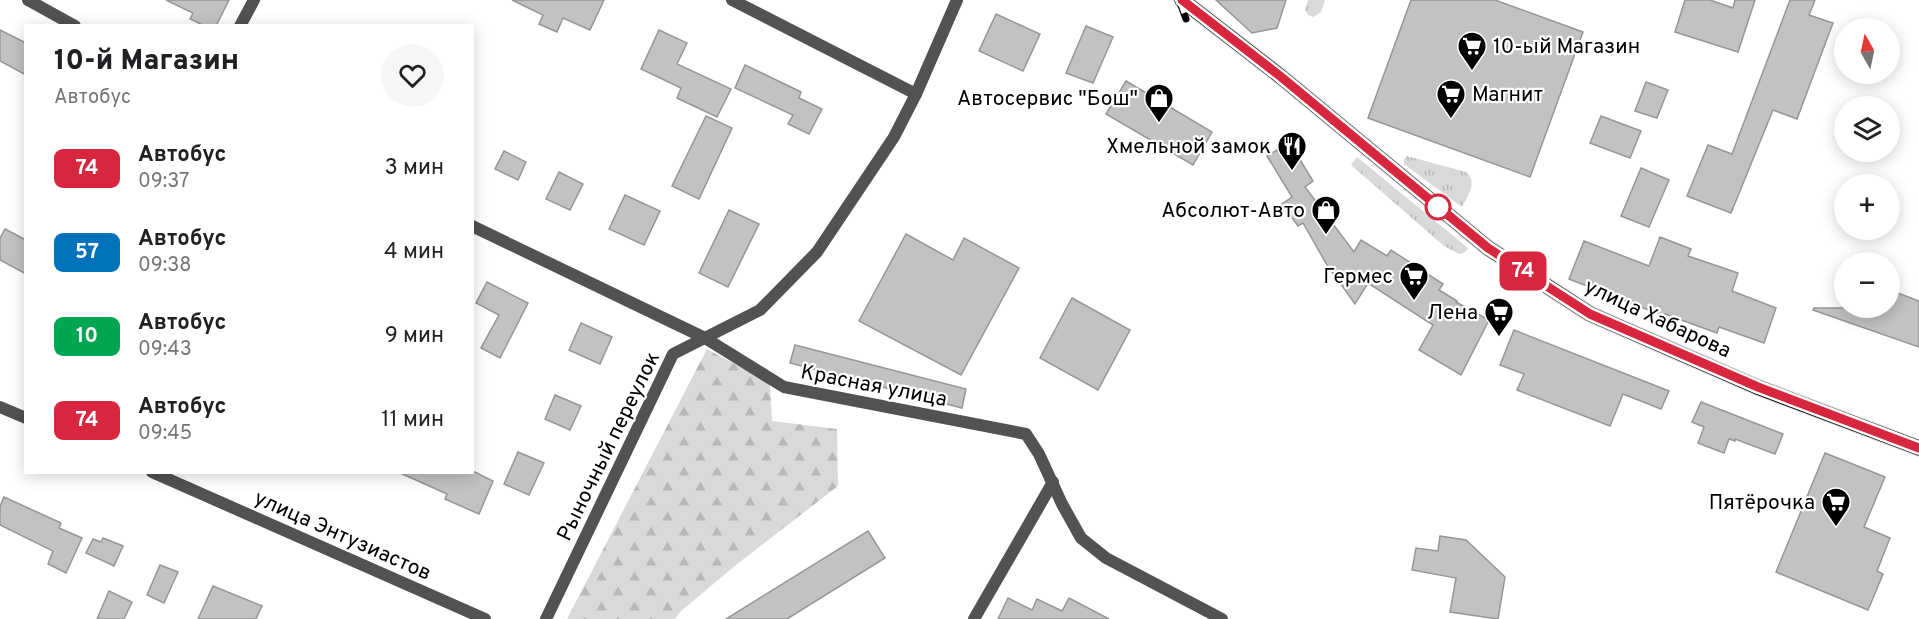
<!DOCTYPE html>
<html lang="ru">
<head>
<meta charset="utf-8">
<style>
  body { margin:0; font-family:Overpass,sans-serif; background:#f6f6f6; color:#202124; height:100vh; display:flex; flex-direction:column; font-size:22px; white-space:nowrap }
  * { box-sizing:border-box; margin:0 }
  p { font-size:20px; color:#757577 }
  .icon { flex:none; width:33px; height:33px; fill:none; stroke:currentColor; stroke-width:2; stroke-linecap:round; stroke-linejoin:round }
  .map { position:relative; flex:1; overflow:hidden }
  .details { position:absolute; left:24px; top:24px; width:450px; height:450px; display:flex; flex-direction:column; background:#fff; border-radius:0px; box-shadow:0 3px 15px #0003 }
  .details>* { flex:none }
  .badge { padding:0 12px; border-radius:9px; font-size:21px; line-height:39px }
  .needle { width:39px; rotate:351deg }
  .fabs { position:absolute; left:1834px; top:18px; display:grid; gap:12px }
  .fabs a { display:grid; place-items:center; width:66px; height:66px; border-radius:50%; background:#fff; box-shadow:0 3px 15px #0003; font-size:30px }
  .map>.badge { position:absolute; translate:-50% -50%; box-shadow:0 0 0 3px #fff }
  .round { display:grid; place-items:center; flex:none; width:63px; height:63px; border-radius:32px; background:#f6f6f6 }
  .head { display:flex; align-items:center; justify-content:space-between; height:102px; padding:0 30px }
  h1 { font-size:28px; font-weight:800; line-height:45px }
  ul { padding:0; list-style:none }
  li { display:flex; align-items:center; gap:18px; height:84px; padding:0 30px }
  li div { flex:1 }
  li b { display:block; font-size:22px }
  li em { font-style:normal }
  li .badge { min-width:66px; font-weight:700; text-align:center }
  .map>svg:first-child { display:block }
  .grass { fill:url(#grass-tufts) }
  .forest { fill:url(#forest-firs) }
  .building { fill:#c2c2c2; stroke:#969696; stroke-width:1.5 }
  .lines { fill:none; stroke-linecap:round; stroke-linejoin:round }
  .primary-casing { stroke:#dbdbdb; stroke-width:17 }
  .minor { stroke:#525252; stroke-width:12 }
  .primary { stroke:#000; stroke-width:15 }
  .rail-casing { stroke:#000; stroke-width:7 }
  .rail { stroke:#fff; stroke-width:4.5; stroke-dasharray:14; stroke-linecap:butt }
  .line-casing { stroke:#fff; stroke-width:14 }
  .line { stroke:#d7263d; stroke-width:9 }
  .stop-dot { fill:#fff; stroke:#d7263d; stroke-width:3 }
  .labels { text-anchor:middle; stroke-width:4.5; stroke-linejoin:round; paint-order:stroke }
  .poi-label { font-size:21px; fill:#000; stroke:#fff; text-anchor:end }
  .street-label { font-size:21px; fill:#000; stroke:#fff }
</style>
</head>
<body>
<div class="map">
<svg width="1919" height="619" viewBox="0 0 1919 619">
  <defs>
    <pattern id="grass-tufts" width="24" height="20" patternUnits="userSpaceOnUse" patternTransform="scale(1.5)"><rect width="24" height="20" fill="#d9d9d9"/><path d="M3 7l-1-3M5 7V3M7 7l1-3M15 17l-1-3M17 17v-4M19 17l1-3" fill="none" stroke="#b8b8b8"/></pattern>
    <pattern id="forest-firs" width="22" height="20" patternUnits="userSpaceOnUse" patternTransform="scale(1.5)"><rect width="22" height="20" fill="#d9d9d9"/><path d="M5 1l3.5 6h-7zM16 11l3.5 6h-7z" fill="#b8b8b8"/></pattern>
  </defs>
  <rect width="100%" height="100%" fill="#fff"/>
  <g class="grass">
    <path d="M1308,0H1325L1321,12L1313,17L1308,15L1305,10Z"/>
    <path d="M1407,156L1466,172C1478,183 1468,195 1462,207L1404,164V159Z"/>
    <path d="M1357,157L1462,243L1468,249L1464,253L1459,254L1444,246L1351,165Z"/>
  </g>
  <path class="forest" d="M707,349L770,383L772,421L837,429L838,486L736,565L680,612L675,619H567Z"/>
  <g class="building">
    <path d="M166,0H229L216,26H205L190,19L193,13Z"/>
    <path d="M512,0H604L590,30L563,18L557,32L539,24L543,15Z"/>
    <path d="M1216,0H1286L1277,28L1252,33Z"/>
    <path d="M1411,0H1495L1583,32L1530,177L1368,118Z"/>
    <path d="M1685,0H1710L1733,8L1735,0H1755L1738,52L1675,32Z"/>
    <path d="M1790,0H1815L1809,15L1833,23L1797,119L1773,110L1731,213L1687,196L1708,145L1732,154Z"/>
    <path d="M996,14L1040,34L1023,71L979,51Z"/>
    <path d="M1086,26L1113,37L1093,83L1066,73Z"/>
    <path d="M0,30L26,43V75L0,61Z"/>
    <path d="M659,30L687,43L677,64L731,89L717,117L677,98L681,88L641,69Z"/>
    <path d="M745,65L801,92L799,98L822,109L809,134L788,124L793,115L735,88Z"/>
    <path d="M1126,81L1212,132L1193,165L1106,114Z"/>
    <path d="M1646,82L1668,90L1657,118L1635,111Z"/>
    <path d="M706,116L732,128L699,199L672,186Z"/>
    <path d="M1601,116L1641,131L1630,158L1590,143Z"/>
    <path d="M1293,148L1313,181L1305,187L1354,252L1361,240L1387,256L1391,250L1443,284L1439,290L1457,301L1456,302L1489,320L1461,375L1419,350L1433,325L1368,283L1355,304L1327,265L1303,223L1298,226L1282,204L1292,197L1267,156L1277,150L1281,155Z"/>
    <path d="M504,151L526,162L518,180L495,169Z"/>
    <path d="M1641,168L1669,180L1649,227L1621,216Z"/>
    <path d="M559,172L583,184L570,210L546,199Z"/>
    <path d="M625,195L660,211L644,245L609,229Z"/>
    <path d="M729,210L759,224L728,287L699,273Z"/>
    <path d="M5,229L26,240V274L0,260V238Z"/>
    <path d="M906,234L953,260L964,238L1019,268L961,375L859,321Z"/>
    <path d="M1660,237L1691,249L1688,256L1738,273L1732,291L1776,308L1764,343L1719,327L1717,333L1665,314L1664,316L1569,279L1584,241L1649,266Z"/>
    <path d="M487,282L528,303L500,358L481,348L499,315L476,303Z"/>
    <path d="M1890,290L1919,301V347L1813,310L1814,308H1890Z"/>
    <path d="M1072,298L1130,330L1098,390L1040,358Z"/>
    <path d="M581,323L612,337L600,364L569,350Z"/>
    <path d="M1514,330L1669,391L1661,409L1623,394L1610,426L1517,390L1524,374L1500,365Z"/>
    <path d="M795,345L966,389L962,408L790,363Z"/>
    <path d="M555,395L581,406L570,430L545,419Z"/>
    <path d="M1701,402L1783,434L1775,454L1735,439V441L1729,439L1724,453L1698,443L1704,427L1692,422Z"/>
    <path d="M518,452L544,463L529,495L504,484Z"/>
    <path d="M1825,453L1885,477L1864,527L1890,538L1877,571L1883,574L1868,610L1776,572Z"/>
    <path d="M398,472H475L493,481L479,514L445,499L447,494Z"/>
    <path d="M4,497L61,523L59,528L82,538L66,573L48,564L53,551L0,525V506Z"/>
    <path d="M868,531L885,558L787,619H726Z"/>
    <path d="M1440,536L1466,540L1505,577L1498,619L1450,612L1456,578L1412,570L1416,548L1438,551Z"/>
    <path d="M103,538L123,546L114,566L86,553L93,539L101,542Z"/>
    <path d="M160,565L178,572L164,603L147,595Z"/>
    <path d="M213,586L262,606L256,619H198Z"/>
    <path d="M109,591L132,602L124,619H97Z"/>
    <path d="M1008,598L1032,610L1037,599L1062,611L1069,598L1109,619H998Z"/>
  </g>
  <g class="lines">
    <g class="primary-casing">
      <path id="primary" d="M1182,0L1280,76L1488,248L1590,314L1757,387L1919,448"/>
    </g>
    <g class="minor">
      <path d="M28,0L75,26"/>
      <path d="M732,0L916,94"/>
      <path d="M240,26L254,0"/>
      <path d="M472,226L705,338L784,387L1026,434L1039,454L1062,504L1081,538L1106,558L1222,619"/>
      <path d="M0,407L26,418"/>
      <path d="M152,472L485,619"/>
      <path d="M546,619L673,354L760,310L817,252L894,137L916,94L957,0"/>
      <path d="M974,619L1053,482"/>
    </g>
    <use href="#primary" class="primary"/>
    <g class="rail-casing">
      <path id="rail" d="M1179,0L1186,19"/>
    </g>
    <use href="#rail" class="rail"/>
  </g>
  <g class="lines">
    <g class="line-casing">
      <path id="line" d="M1182,0L1280,76L1488,248L1590,314L1758,387L1919,448"/>
    </g>
    <use href="#line" class="line"/>
  </g>
  <defs>
    <g id="supermarket-pin" transform="scale(1.5)"><path d="M0 17L-7.5 6A9.5 9.5 0 1 1 7.5 6Z" fill="#000" stroke="#fff"/><path d="M-6-5.5h2.5l.6 2H6L4.5 2H-2.5L-4.4-4H-6ZM-1.5 3.2a1.3 1.3 0 1 0 .1 0ZM3 3.2a1.3 1.3 0 1 0 .1 0Z" fill="#fff"/></g>
    <g id="shop-pin" transform="scale(1.5)"><path d="M0 17L-7.5 6A9.5 9.5 0 1 1 7.5 6Z" fill="#000" stroke="#fff"/><path d="M-5-2.5h2.3a2.7 3.5 0 0 1 5.4 0H5L5.5 6h-11ZM-1.5-2.5h3a1.5 2.3 0 0 0-3 0Z" fill="#fff"/></g>
    <g id="restaurant-pin" transform="scale(1.5)"><path d="M0 17L-7.5 6A9.5 9.5 0 1 1 7.5 6Z" fill="#000" stroke="#fff"/><path d="M-5-6h1v4h1v-4h1v4h1v-4h1v5L-1.5 .5V6h-2V.5L-5-1ZM5-6V6H3V1.5H1.5Q1.5-4 5-6Z" fill="#fff"/></g>
  </defs>
  <g fill-rule="evenodd">
    <use href="#supermarket-pin" x="1472" y="46"/>
    <use href="#supermarket-pin" x="1451" y="94"/>
    <use href="#shop-pin" x="1159" y="98"/>
    <use href="#restaurant-pin" x="1292" y="146"/>
    <use href="#shop-pin" x="1326" y="210"/>
    <use href="#supermarket-pin" x="1414" y="276"/>
    <use href="#supermarket-pin" x="1499" y="312"/>
    <use href="#supermarket-pin" x="1836" y="502"/>
  </g>
  <circle class="stop-dot" cx="1438" cy="207" r="12"/>
  <g class="labels">
    <g class="poi-label">
      <text x="1493" y="53" text-anchor="start">10-ый Магазин</text>
      <text x="1472" y="101" text-anchor="start">Магнит</text>
      <text x="1138" y="105">Автосервис "Бош"</text>
      <text x="1271" y="153">Хмельной замок</text>
      <text x="1305" y="217">Абсолют-Авто</text>
      <text x="1393" y="283">Гермес</text>
      <text x="1478" y="319">Лена</text>
      <text x="1815" y="509">Пятёрочка</text>
    </g>
    <g class="street-label">
      <text transform="translate(1658 318) rotate(25)" y="7">улица Хабарова</text>
      <text transform="translate(874 385) rotate(11)" y="7">Красная улица</text>
      <text transform="translate(608 446) rotate(-64)" y="7">Рыночный переулок</text>
      <text transform="translate(343 535) rotate(24)" y="7">улица Энтузиастов</text>
    </g>
  </g>
</svg>
<div class="fabs">
<a><svg class="needle" viewBox="-14 -14 28 28"><path d="M0-13l5 13h-10z" fill="#e53935"/><path d="M0 13l5-13h-10z" fill="#757577"/></svg></a>
<a><svg class="icon" aria-label="layers" viewBox="0 0 24 24"><path d="M12 4l9 5-9 5-9-5zM3 14l9 5 9-5"/></svg></a>
<a>+</a>
<a>−</a>
</div>
<b class="badge" style="left:1523px;top:271px;background:#d7263d;color:#fff">74</b>
<section class="details">
<div class="head"><div><h1>10-й Магазин</h1><p>Автобус</p></div><a class="round"><svg class="icon" aria-label="heart" viewBox="0 0 24 24"><path d="M12 20l-8-8c-3-5 5-10 8-4 3-6 11-1 8 4z"/></svg></a></div>
<ul>
<li><span class="badge" style="background:#d7263d;color:#fff">74</span><div><b>Автобус</b><p>09:37</p></div><em>3 мин</em></li>
<li><span class="badge" style="background:#0072bc;color:#fff">57</span><div><b>Автобус</b><p>09:38</p></div><em>4 мин</em></li>
<li><span class="badge" style="background:#00a651;color:#fff">10</span><div><b>Автобус</b><p>09:43</p></div><em>9 мин</em></li>
<li><span class="badge" style="background:#d7263d;color:#fff">74</span><div><b>Автобус</b><p>09:45</p></div><em>11 мин</em></li>
</ul>
</section>
</div>
</body>
</html>
